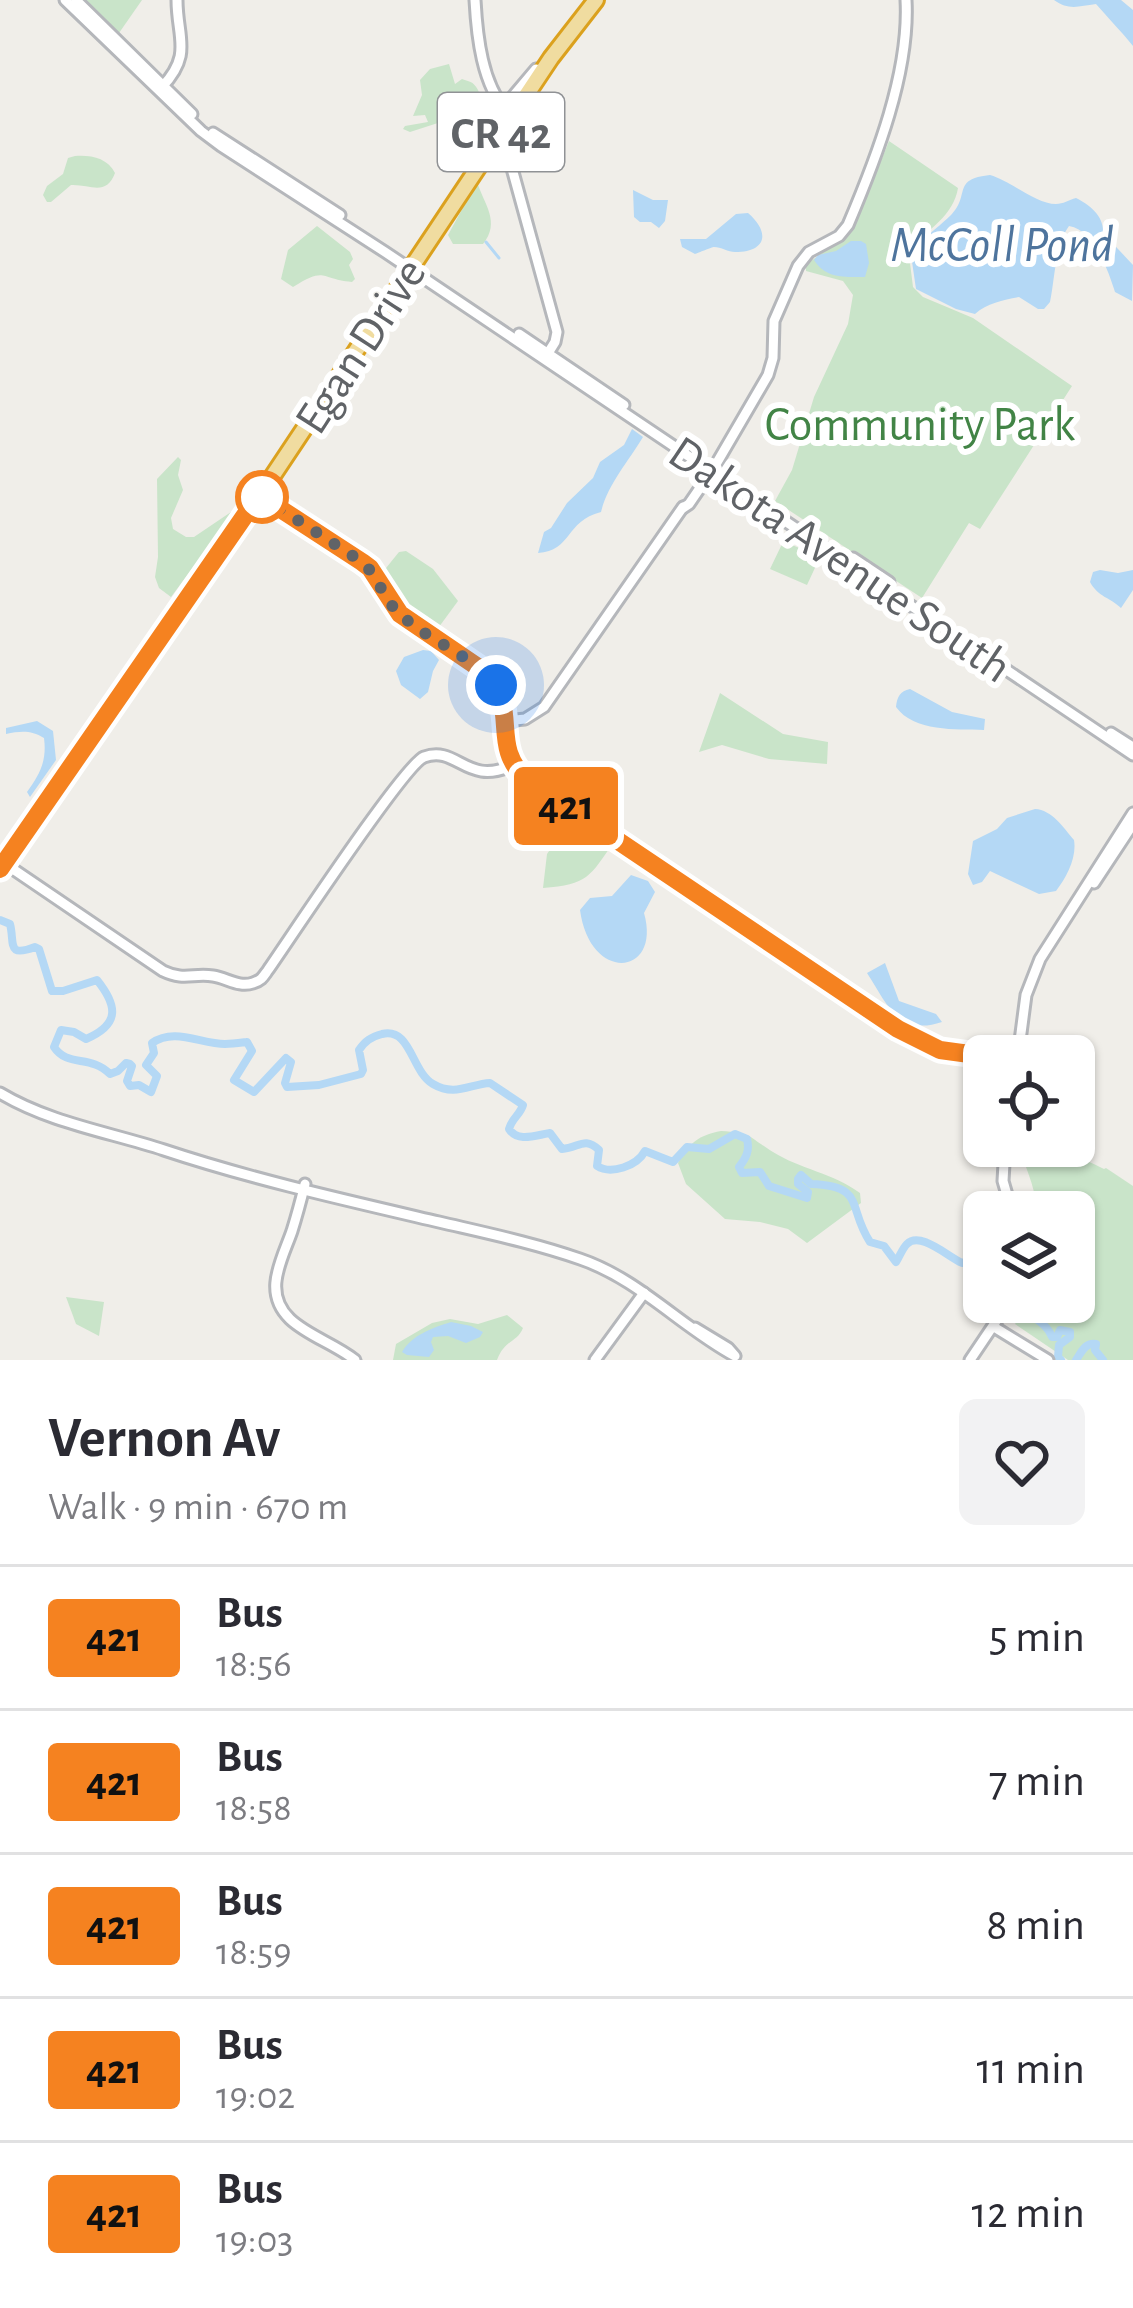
<!DOCTYPE html>
<html lang="en">
<head>
<meta charset="utf-8">
<style>
  body { margin:0; font-family:"Alegreya Sans",sans-serif; background:#f2f2f3; color:#2b2b33; height:100vh; display:flex; flex-direction:column; font-size:45px; white-space:nowrap }
  * { box-sizing:border-box; margin:0 }
  p { font-size:39px; color:#7c7c81 }
  .icon { flex:none; width:66px; height:66px; fill:none; stroke:currentColor; stroke-width:2; stroke-linecap:round; stroke-linejoin:round }
  .map { position:relative; height:1360px; overflow:hidden }
  .sheet { display:flex; flex-direction:column; background:#fff; flex:1 }
  .sheet>* { flex:none }
  .badge { padding:0 24px; border-radius:9px; font-size:42px; line-height:78px }
  .controls { position:absolute; left:963px; top:1035px; display:grid; gap:24px }
  .controls a { display:grid; place-items:center; width:132px; height:132px; border-radius:18px; background:#fff; box-shadow:0 3px 9px #0004; font-size:60px }
  .you { position:absolute; width:60px; height:60px; margin:-30px; border:9px solid #fff; border-radius:50%; background:#1a73e8; box-shadow:0 0 0 18px #1a73e833 }
  .map>.badge { position:absolute; translate:-50% -50%; box-shadow:0 0 0 6px #fff }
  .round { display:grid; place-items:center; flex:none; width:126px; height:126px; border-radius:18px; background:#f2f2f3 }
  .summary { display:flex; align-items:center; justify-content:space-between; height:204px; padding:0 48px }
  h1 { font-size:57px; font-weight:700; line-height:90px }
  ul { padding:0; list-style:none }
  li { display:flex; align-items:center; gap:36px; height:144px; padding:0 48px; border-top:3px solid #e1e1e2 }
  li div { flex:1 }
  li b { display:block; font-size:45px }
  li em { font-style:normal }
  li .badge { min-width:132px; font-weight:700; text-align:center }
  .map>svg:first-child { display:block }
  .green { fill:#c9e4c9 }
  .water { fill:#b4d8f5 }
  .lines { fill:none; stroke-linecap:round; stroke-linejoin:round }
  .stream { stroke:#b4d8f5; stroke-width:3 }
  .river { stroke:#b4d8f5; stroke-width:8 }
  .secondary-casing { stroke:#b5b7bb; stroke-width:15 }
  .highway-casing { stroke:#dba11e; stroke-width:20 }
  .secondary { stroke:#fff; stroke-width:9 }
  .highway { stroke:#f0dca0; stroke-width:14 }
  .line-casing { stroke:#fff; stroke-width:27 }
  .line { stroke:#f58220; stroke-width:18 }
  .walk { stroke:#606367; stroke-width:12; stroke-dasharray:0 21.6 }
  .stop-dot { fill:#fff; stroke:#f58220; stroke-width:6 }
  .labels { text-anchor:middle; stroke-width:12; stroke-linejoin:round; paint-order:stroke }
  .shield { fill:#fff; stroke:#909295; stroke-width:3 }
  .shield-label { font-size:45px; font-weight:bold; fill:#606367 }
  .street-label { font-size:48px; fill:#606367; stroke:#fff }
  .park-label { font-size:48px; fill:#428446; stroke:#fff }
  .water-label { font-size:51px; font-style:italic; fill:#4e749d; stroke:#fff }
</style>
</head>
<body>
<div class="map">
<svg width="1133" height="1360" viewBox="0 0 1133 1360">
  <rect width="100%" height="100%" fill="#f0eee9"/>
  <g class="green">
    <path d="M85,0H142L119,33Z"/>
    <path d="M449,64L455,84L462,79C470,82 473,81 478,90C489,110 476,161 454,171L441,156L451,137L441,122L410,132L403,129L405,126L428,122L425,115L413,116L422,95L420,80L430,69Z"/>
    <path d="M889,141L958,188C954,214 929,231 908,247L913,287L923,297L973,318L1072,386L980,529L969,523L922,598L775,501L792,470L814,397L848,324L853,295L843,281L806,271V266C820,251 839,246 853,230Z"/>
    <path d="M75,156C92,155 107,158 115,173C106,197 90,184 71,185L51,202H47L43,195L47,186L63,174L68,158Z"/>
    <path d="M477,182C484,204 501,222 483,244H453L448,235Z"/>
    <path d="M317,226L350,252L353,259L349,265L355,279L352,282C319,279 327,266 293,287L281,279L288,250Z"/>
    <path d="M178,457L181,460L178,475L183,490L171,518L173,529L186,537H194L231,512L232,515L171,597L159,588L155,577L158,557L157,479Z"/>
    <path d="M782,544L788,546L790,544L820,557L807,585L770,569Z"/>
    <path d="M406,551L433,569L458,601L436,631C412,614 395,601 382,573L399,552Z"/>
    <path d="M720,693L783,734L828,742L827,764L769,759L722,745L699,752Z"/>
    <path d="M574,815L614,842C590,876 588,885 543,888L547,854Z"/>
    <path d="M721,1131C754,1133 748,1137 773,1152C800,1169 833,1173 860,1193L861,1203L807,1243L788,1229L760,1222L725,1219L686,1184L678,1163C689,1143 699,1135 721,1131Z"/>
    <path d="M1020,1146C1050,1146 1077,1155 1104,1169L1106,1168L1133,1186V1360H1068L1015,1324L1020,1317L1033,1316L1035,1321L1044,1322L1046,1316L1052,1319L1062,1302H1074V1212H1035C1038,1188 1024,1169 1020,1146Z"/>
    <path d="M66,1297L104,1302L99,1336L76,1324Z"/>
    <path d="M507,1315L523,1328C517,1343 505,1339 497,1360H393L396,1344L432,1323L450,1319L478,1324Z"/>
  </g>
  <g class="water">
    <path d="M1054,0H1121L1133,10V46C1121,31 1108,18 1096,4C1079,6 1069,11 1054,0Z"/>
    <path d="M990,175C1011,181 1036,204 1056,204C1063,204 1069,200 1076,198C1090,205 1104,216 1103,233L1133,265L1132,301L1115,292C1108,270 1094,230 1069,226C1055,245 1055,278 1050,302L1044,309H1038L1019,297C1004,300 987,303 975,314L956,309L916,289L910,248C920,242 942,224 951,215C971,195 951,179 990,175Z"/>
    <path d="M633,190L653,200H668L665,221L659,228L651,222H640L634,217Z"/>
    <path d="M748,213C771,233 766,252 735,252C728,252 721,247 714,247C712,247 698,253 695,254L682,247L680,239H706L736,214Z"/>
    <path d="M851,241H861L866,244L869,263L865,277C845,277 826,279 814,260L818,255L836,251Z"/>
    <path d="M632,429L643,437C628,462 608,484 601,512C565,521 572,551 538,553L544,532L551,528L567,503L593,478L600,462L624,445Z"/>
    <path d="M1100,570L1118,573L1133,570V590L1121,608C1111,598 1098,597 1090,582L1093,572Z"/>
    <path d="M423,650L431,651L439,660L433,671L428,692L420,699L401,685L396,671L404,657Z"/>
    <path d="M910,689L952,712L985,719L984,730C956,729 914,732 896,707C897,697 900,691 910,689Z"/>
    <path d="M37,721L53,731L56,760L30,797L27,792C40,774 47,761 44,738C31,730 21,731 6,734V728Z"/>
    <path d="M1035,809C1052,810 1063,827 1074,840C1077,857 1067,877 1056,891L1039,894L990,871L982,882L973,885L968,874L973,841L997,829L1007,818Z"/>
    <path d="M631,875L648,881L655,892L644,913C662,976 590,984 580,910L590,898L612,896Z"/>
    <path d="M885,963L899,1001L936,1014L942,1022C898,1037 886,1002 867,973Z"/>
    <path d="M451,1322L471,1326L483,1332L480,1337L466,1343L448,1336L433,1337L431,1342L434,1350L429,1357L407,1355L402,1352C412,1335 432,1328 451,1322Z"/>
  </g>
  <g class="lines">
    <path class="stream" d="M486,242L499,258"/>
    <g class="river">
      <path d="M0,920L10,924C15,943 6,958 35,947L39,949L52,991H63L97,980C117,1005 121,1024 86,1039L74,1032L61,1030L54,1047C68,1068 90,1054 110,1074L118,1071L126,1063L130,1064L132,1066L127,1081L130,1086L139,1085L151,1092L157,1076L146,1065L154,1053L152,1043C174,1027 201,1044 225,1044C232,1044 239,1043 247,1042L252,1051L234,1080L254,1092L286,1058L291,1062L285,1083L287,1087L319,1085L361,1074L363,1070L359,1050C365,1041 371,1037 382,1034C411,1027 411,1071 433,1084C455,1097 470,1084 490,1083L523,1105C520,1115 512,1118 509,1129C518,1143 536,1135 550,1133L562,1149C579,1148 584,1136 599,1150L597,1166C611,1175 637,1166 645,1151L673,1162L687,1147L709,1149L735,1134L747,1139C750,1151 746,1158 739,1167L742,1173L760,1172L769,1186L807,1198L808,1192L798,1184V1179L801,1175L811,1184C866,1186 847,1207 870,1242L884,1246L896,1262C900,1256 902,1249 907,1244C920,1231 947,1256 962,1263L984,1256"/>
      <path d="M1022,1307C1032,1318 1047,1323 1052,1337H1057L1060,1330L1070,1332V1337L1059,1345L1058,1357L1061,1360"/>
      <path d="M1076,1360C1081,1353 1085,1342 1096,1344L1095,1350L1103,1360"/>
    </g>
    <g class="secondary-casing">
      <g id="secondary">
        <path d="M65,0L201,131L221,146L385,252L1133,755"/>
        <path d="M76,0L192,114"/>
        <path d="M475,0C477,37 482,84 507,112"/>
        <path d="M162,87C193,54 177,38 177,0"/>
        <path d="M498,103L509,101L536,69"/>
        <path d="M504,129L505,143L557,332L555,342L545,358"/>
        <path d="M213,133L340,215"/>
        <path d="M519,334L624,405"/>
        <path d="M259,488L339,541L370,569L400,614L487,674C520,712 489,745 527,779L897,1029L940,1050L984,1056"/>
        <path d="M683,508L689,504L715,466L768,375L773,358L774,321L798,266L809,252L839,236L848,225C876,159 910,72 906,0"/>
        <path d="M302,524L344,550"/>
        <path d="M853,558L889,582"/>
        <path d="M505,721L525,719L544,707L683,507"/>
        <path d="M1111,733L1133,747"/>
        <path d="M4,863L163,971C184,981 193,973 213,976C227,978 239,988 253,983C262,980 263,977 268,970C289,940 404,765 424,757C458,745 466,787 513,765"/>
        <path d="M1094,883L1133,824"/>
        <path d="M1018,1056L1026,995L1040,959L1133,813"/>
        <path d="M0,1093C50,1123 109,1132 164,1150C251,1179 349,1201 439,1222C486,1233 534,1243 580,1259C639,1279 681,1327 735,1356L728,1348L695,1328"/>
        <path d="M1005,1146L1003,1181L1012,1212"/>
        <path d="M305,1184C301,1200 297,1215 292,1231C282,1260 262,1292 290,1319C308,1336 335,1344 355,1360"/>
        <path d="M994,1327L1048,1360"/>
        <path d="M595,1360L644,1293"/>
        <path d="M970,1360L1009,1302"/>
      </g>
    </g>
    <g class="highway-casing">
      <path id="highway" d="M0,869L214,564L551,58L596,0"/>
    </g>
    <use href="#secondary" class="secondary"/>
    <use href="#highway" class="highway"/>
  </g>
  <g class="lines">
    <g class="line-casing">
      <path id="line" d="M0,869L259,495L362,562L370,568L400,614L488,674C519,712 490,745 526,779L898,1029L940,1050L984,1056"/>
    </g>
    <use href="#line" class="line"/>
    <path class="walk" d="M262,497L362,562C377,575 382,595 395,609C424,640 469,652 496,685"/>
  </g>
  <circle class="stop-dot" cx="262" cy="497" r="24"/>
  <g class="labels">
    <rect class="shield" x="438" y="93" width="126" height="78" rx="9"/>
    <g class="shield-label">
      <text x="501" y="148">CR 42</text>
    </g>
    <g class="street-label">
      <text transform="translate(359 345) rotate(-57)" y="17">Egan Drive</text>
      <text transform="translate(841 558) rotate(34)" y="17">Dakota Avenue South</text>
    </g>
    <g class="park-label">
      <text x="920" y="440">Community Park</text>
    </g>
    <g class="water-label">
      <text x="1002" y="261">McColl Pond</text>
    </g>
  </g>
</svg>
<div class="controls">
<a><svg class="icon" aria-label="locate" viewBox="0 0 24 24"><circle cx="12" cy="12" r="6"/><path d="M12 2v4M12 18v4M2 12h4M18 12h4"/></svg></a>
<a><svg class="icon" aria-label="layers" viewBox="0 0 24 24"><path d="M12 4l9 5-9 5-9-5zM3 14l9 5 9-5"/></svg></a>
</div>
<div class="you" style="left:496px;top:685px"></div>
<b class="badge" style="left:566px;top:806px;background:#f58220;color:#111">421</b>
</div>
<section class="sheet">
<div class="summary"><div><h1>Vernon Av</h1><p>Walk · 9 min · 670 m</p></div><a class="round"><svg class="icon" aria-label="heart" viewBox="0 0 24 24"><path d="M12 20l-8-8c-3-5 5-10 8-4 3-6 11-1 8 4z"/></svg></a></div>
<ul>
<li><span class="badge" style="background:#f58220;color:#111">421</span><div><b>Bus</b><p>18:56</p></div><em>5 min</em></li>
<li><span class="badge" style="background:#f58220;color:#111">421</span><div><b>Bus</b><p>18:58</p></div><em>7 min</em></li>
<li><span class="badge" style="background:#f58220;color:#111">421</span><div><b>Bus</b><p>18:59</p></div><em>8 min</em></li>
<li><span class="badge" style="background:#f58220;color:#111">421</span><div><b>Bus</b><p>19:02</p></div><em>11 min</em></li>
<li><span class="badge" style="background:#f58220;color:#111">421</span><div><b>Bus</b><p>19:03</p></div><em>12 min</em></li>
</ul>
</section>
</body>
</html>
